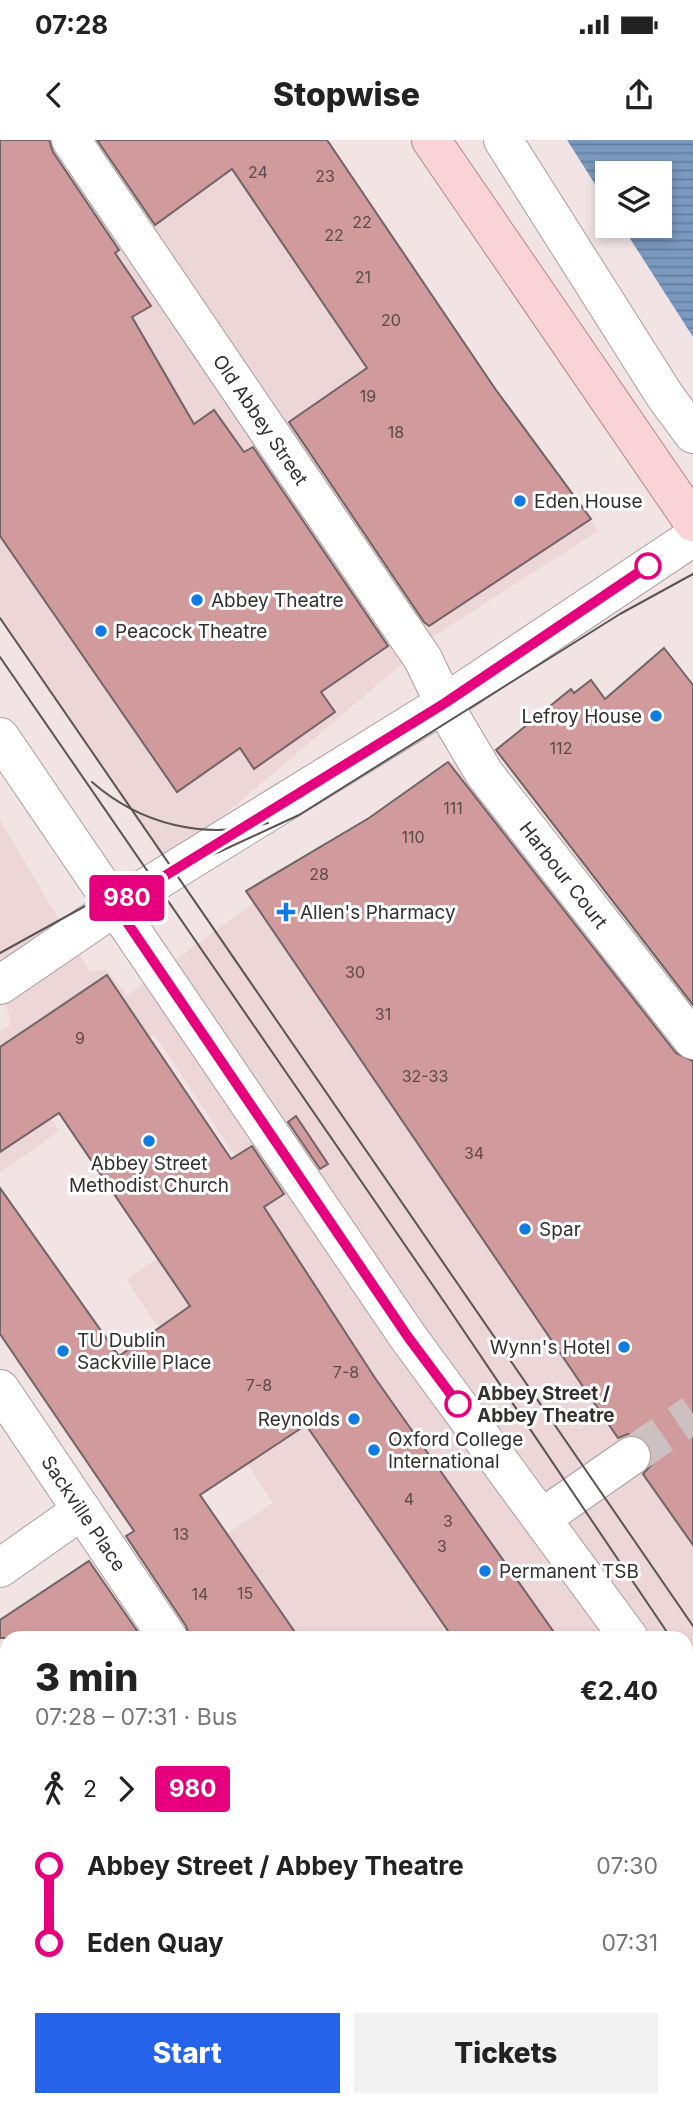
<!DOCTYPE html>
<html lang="en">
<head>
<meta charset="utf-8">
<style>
  body { margin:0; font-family:Inter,sans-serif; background:#f2f2f2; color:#222; height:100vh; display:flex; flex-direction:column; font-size:26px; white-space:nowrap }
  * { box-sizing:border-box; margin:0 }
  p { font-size:23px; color:#767676 }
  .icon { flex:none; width:38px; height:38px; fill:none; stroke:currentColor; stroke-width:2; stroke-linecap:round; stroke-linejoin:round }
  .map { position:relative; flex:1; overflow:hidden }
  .drawer { position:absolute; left:0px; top:1491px; width:693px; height:476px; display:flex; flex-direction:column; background:#fff; border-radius:21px 21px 0 0; box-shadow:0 4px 10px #0003 }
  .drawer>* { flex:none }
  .badge { padding:0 14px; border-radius:5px; font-size:24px; line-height:46px }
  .buttons { position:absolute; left:595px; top:21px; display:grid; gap:14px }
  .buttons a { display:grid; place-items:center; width:77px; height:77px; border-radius:0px; background:#fff; box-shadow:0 4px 10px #0003; font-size:35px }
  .map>.badge { position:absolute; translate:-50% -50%; box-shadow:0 0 0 4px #fff }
  .legs { display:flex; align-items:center; gap:10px; height:77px; padding:0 35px; font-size:23px }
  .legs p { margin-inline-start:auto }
  .summary { display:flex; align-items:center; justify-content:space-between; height:119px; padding:0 35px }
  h1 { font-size:38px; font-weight:800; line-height:52px }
  .button { display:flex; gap:14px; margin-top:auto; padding:14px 35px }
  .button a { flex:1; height:80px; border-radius:0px; background:#2563eb; color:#fff; font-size:28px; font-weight:800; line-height:80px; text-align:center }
  .button a+a { background:#f2f2f2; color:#222 }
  ul { padding:0 35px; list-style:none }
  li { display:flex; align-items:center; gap:24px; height:77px; font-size:26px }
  li i { display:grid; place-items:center; width:10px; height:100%; margin:0 9px; background:currentColor }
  li i::after { content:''; width:18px; height:18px; margin:-9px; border:5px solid; border-radius:50%; background:#fff }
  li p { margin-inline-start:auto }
  li:first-child i { background:linear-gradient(#0000 50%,currentColor 0) }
  li:last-child i { background:linear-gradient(currentColor 50%,#0000 0) }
  .status { display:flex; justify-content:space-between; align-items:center; height:49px; padding:0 35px; background:#fff; direction:ltr }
  .status svg { height:19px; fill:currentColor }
  header { display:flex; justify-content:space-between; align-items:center; height:91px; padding:0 35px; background:#fff; font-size:32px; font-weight:800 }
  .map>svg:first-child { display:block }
  .built { fill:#edd6d7 }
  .water { fill:url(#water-rules) }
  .building { fill:#d19a9d; stroke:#706464; stroke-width:2 }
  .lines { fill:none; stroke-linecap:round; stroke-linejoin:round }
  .minor-tunnel { stroke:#ccc0c1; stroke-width:38; stroke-dasharray:38 19; stroke-linecap:butt }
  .minor-casing { stroke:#aa9d9e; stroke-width:40 }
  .major-casing { stroke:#b38789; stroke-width:40 }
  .minor { stroke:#fff; stroke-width:38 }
  .major { stroke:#fad3d6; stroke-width:38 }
  .tram { stroke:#5b5454; stroke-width:2 }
  .line-1-casing { stroke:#fff; stroke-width:16 }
  .line-1 { stroke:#e6007e; stroke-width:10 }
  .poi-dot { fill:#0f7be3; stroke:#fff; stroke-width:2.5 }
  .stop-1-dot { fill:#fff; stroke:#e6007e; stroke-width:3.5 }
  .labels { text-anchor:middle; stroke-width:6; stroke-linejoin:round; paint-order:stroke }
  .number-label { font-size:16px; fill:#5b4a4a }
  .street-label { font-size:19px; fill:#342f2f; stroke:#fff }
  .poi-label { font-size:19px; fill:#342f2f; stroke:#fff; text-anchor:start }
  .stop-label { font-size:19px; font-weight:bold; fill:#342f2f; stroke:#fff; text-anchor:start }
</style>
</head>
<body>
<div class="status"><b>07:28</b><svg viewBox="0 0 49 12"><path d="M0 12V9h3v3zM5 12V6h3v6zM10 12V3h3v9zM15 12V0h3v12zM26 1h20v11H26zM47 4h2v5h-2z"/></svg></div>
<header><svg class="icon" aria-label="back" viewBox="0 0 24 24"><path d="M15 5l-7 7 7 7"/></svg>Stopwise<svg class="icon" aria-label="share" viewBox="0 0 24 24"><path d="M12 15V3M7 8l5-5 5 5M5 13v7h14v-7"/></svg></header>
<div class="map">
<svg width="693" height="1967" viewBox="0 0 693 1967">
  <defs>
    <pattern id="water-rules" width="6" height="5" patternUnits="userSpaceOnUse" patternTransform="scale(1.75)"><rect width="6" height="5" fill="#7a99bf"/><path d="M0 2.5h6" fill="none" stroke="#657d9c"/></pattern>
  </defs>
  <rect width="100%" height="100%" fill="#f2e4e5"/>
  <g class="built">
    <path d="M0,0H324L471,214L598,391L437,494L168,723L0,478Z"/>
    <path d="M457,621L497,688L693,1179V1967H0V1847L7,1843V1960H686V1498H196L161,1438L273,1363L126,1139L259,1052L154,894L42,966L59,991L0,1033V892L11,884L0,841V680L90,832L105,829L128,855L369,678L448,622Z"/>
  </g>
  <path class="water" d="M567,0H693V197L622,86H660V33H607V63Z"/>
  <g class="building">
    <path d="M0,0H49L53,12L119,110L115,113L151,166L132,177L194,284L214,270L244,312L253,307L388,506L321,552L335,572L254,629L240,608L177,652L0,396Z"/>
    <path d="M97,0H327L496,250L591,379L429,486L424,482L289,282L367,228L232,29L155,85Z"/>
    <path d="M664,508L693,545V865L496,610L571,549L574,553L591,540L605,559Z"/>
    <path d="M448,622L676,913L693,921V1405L643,1334L651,1325L653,1315L649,1304L640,1296L628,1294L618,1298L246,751L369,678Z"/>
    <path d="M107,835L231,1019L252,1006L284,1054L264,1067L375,1238L558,1498H453L306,1285L200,1355L299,1498H190L186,1486L126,1396L134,1391L0,1194V1048L119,1216L190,1166L59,973L0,1012V907Z"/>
    <path d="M296,976L328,1024L320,1029L288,982Z"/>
    <path d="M89,1421L142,1498H0V1480Z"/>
  </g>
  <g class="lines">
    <path class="minor-tunnel" d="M631,1316L693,1274"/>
    <g class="minor-casing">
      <g id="minor">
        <path id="s1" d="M71,0L423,519L452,579L484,633L693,900"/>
        <path d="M503,0L665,256L693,294"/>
        <path d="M0,597L408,1197L629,1498"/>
        <path d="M0,845L116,766L445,563L693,397"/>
        <path id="s2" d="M0,1249L168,1498"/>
        <path d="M542,1378L631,1316"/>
        <path d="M0,1428L82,1370"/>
        <path d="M686,1580L693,1591"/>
        <path d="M686,1784L693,1780"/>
        <path d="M187,1967L197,1960"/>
        <path d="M423,1967L433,1960"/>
      </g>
    </g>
    <g class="major-casing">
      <path id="major" d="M431,0L693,382"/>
    </g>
    <use href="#minor" class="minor"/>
    <use href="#major" class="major"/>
    <g class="tram">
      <path d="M0,478L693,1486"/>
      <path d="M0,517L447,1166L671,1498"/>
      <path d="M92,642C141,685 205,700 268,683"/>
      <path d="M0,813L107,754L219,712L299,675L620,474L693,434"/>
      <path d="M686,1521L693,1532"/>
      <path d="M686,1751L693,1746"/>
      <path d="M374,1967L384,1960"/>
    </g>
  </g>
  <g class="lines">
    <g class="line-1-casing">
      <path id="line-1" d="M458,1264L408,1197L116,766L445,563L648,426"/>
    </g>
    <use href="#line-1" class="line-1"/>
  </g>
  <g class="poi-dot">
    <circle cx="520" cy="361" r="7"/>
    <circle cx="197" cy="460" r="7"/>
    <circle cx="101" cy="491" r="7"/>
    <circle cx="656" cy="576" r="7"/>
    <path d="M282.5 761.5h7v7h7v7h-7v7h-7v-7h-7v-7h7z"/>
    <circle cx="149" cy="1001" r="7"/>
    <circle cx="525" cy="1089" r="7"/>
    <circle cx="624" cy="1207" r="7"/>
    <circle cx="63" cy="1211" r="7"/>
    <circle cx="354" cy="1279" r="7"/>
    <circle cx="374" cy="1310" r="7"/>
    <circle cx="485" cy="1431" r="7"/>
  </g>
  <g class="stop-1-dot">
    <circle cx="648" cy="426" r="12"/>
    <circle cx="458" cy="1264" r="12"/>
  </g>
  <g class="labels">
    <g class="number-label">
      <text x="258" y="38">24</text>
      <text x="325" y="42">23</text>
      <text x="362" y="88">22</text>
      <text x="334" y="101">22</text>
      <text x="363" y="143">21</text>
      <text x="391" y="186">20</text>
      <text x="368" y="262">19</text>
      <text x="396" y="298">18</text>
      <text x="561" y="614">112</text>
      <text x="453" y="674">111</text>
      <text x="413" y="703">110</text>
      <text x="319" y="740">28</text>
      <text x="355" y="838">30</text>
      <text x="383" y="880">31</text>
      <text x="80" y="904">9</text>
      <text x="425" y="942">32-33</text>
      <text x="474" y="1019">34</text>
      <text x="346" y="1238">7-8</text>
      <text x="259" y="1251">7-8</text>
      <text x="409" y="1365">4</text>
      <text x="448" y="1387">3</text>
      <text x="181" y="1400">13</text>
      <text x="442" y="1412">3</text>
      <text x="245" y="1459">15</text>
      <text x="200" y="1460">14</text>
    </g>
    <g class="street-label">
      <text dy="7" stroke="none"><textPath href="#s1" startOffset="338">Old Abbey Street</textPath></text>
      <text dy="7" stroke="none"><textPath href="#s1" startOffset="886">Harbour Court</textPath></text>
      <text dy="7" stroke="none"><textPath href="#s2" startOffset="150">Sackville Place</textPath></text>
    </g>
    <g class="poi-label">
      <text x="534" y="368">Eden House</text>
      <text x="211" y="467">Abbey Theatre</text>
      <text x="115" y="498">Peacock Theatre</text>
      <text x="642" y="583" text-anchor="end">Lefroy House</text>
      <text x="300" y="779">Allen's Pharmacy</text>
      <text x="149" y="1030" text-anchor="middle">Abbey Street<tspan x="149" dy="22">Methodist Church</tspan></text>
      <text x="539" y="1096">Spar</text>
      <text x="77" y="1207">TU Dublin<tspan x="77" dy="22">Sackville Place</tspan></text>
      <text x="610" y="1214" text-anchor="end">Wynn's Hotel</text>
      <text x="340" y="1286" text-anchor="end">Reynolds</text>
      <text x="388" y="1306">Oxford College<tspan x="388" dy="22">International</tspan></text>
      <text x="499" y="1438">Permanent TSB</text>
    </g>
    <g class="stop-label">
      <text x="477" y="1260">Abbey Street /<tspan x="477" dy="22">Abbey Theatre</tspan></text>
    </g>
  </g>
</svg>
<div class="buttons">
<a><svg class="icon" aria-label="layers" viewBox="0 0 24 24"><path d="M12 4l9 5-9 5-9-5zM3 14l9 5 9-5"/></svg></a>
</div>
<b class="badge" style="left:127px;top:758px;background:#e6007e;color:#fff">980</b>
<section class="drawer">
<div class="summary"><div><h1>3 min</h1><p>07:28 – 07:31 · Bus</p></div><b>€2.40</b></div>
<div class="legs"><svg class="icon" aria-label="walk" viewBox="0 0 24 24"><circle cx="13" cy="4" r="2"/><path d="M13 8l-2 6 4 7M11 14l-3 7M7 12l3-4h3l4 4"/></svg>2<svg class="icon" aria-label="forward" viewBox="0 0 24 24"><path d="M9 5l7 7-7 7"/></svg><b class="badge" style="background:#e6007e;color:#fff">980</b></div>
<ul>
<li><i style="color:#e6007e"></i><b>Abbey Street / Abbey Theatre</b><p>07:30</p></li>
<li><i style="color:#e6007e"></i><b>Eden Quay</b><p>07:31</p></li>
</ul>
<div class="button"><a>Start</a><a>Tickets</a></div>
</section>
</div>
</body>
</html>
